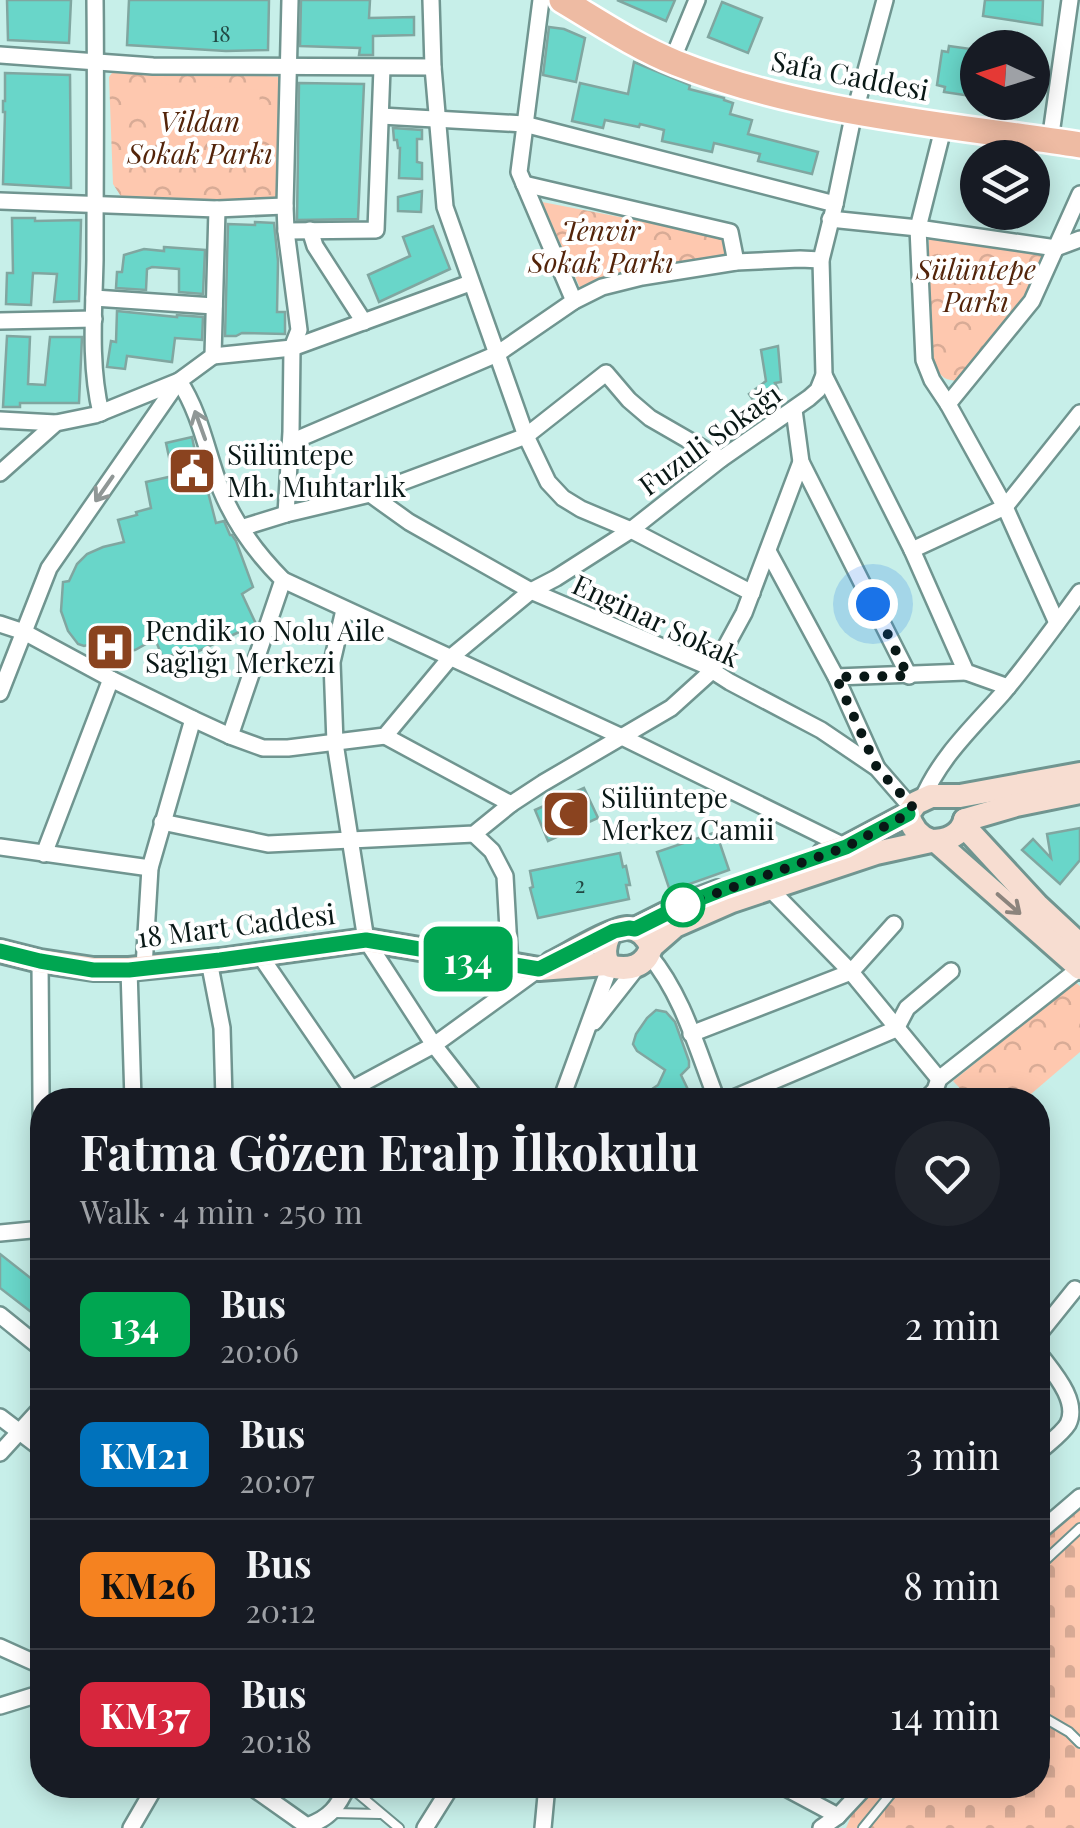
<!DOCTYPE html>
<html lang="en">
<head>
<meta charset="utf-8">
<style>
  body { margin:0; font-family:"Playfair Display",serif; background:#20242c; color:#f1f3f6; height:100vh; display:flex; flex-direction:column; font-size:38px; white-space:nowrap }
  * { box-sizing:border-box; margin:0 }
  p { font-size:32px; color:#9ea1a6 }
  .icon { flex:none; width:55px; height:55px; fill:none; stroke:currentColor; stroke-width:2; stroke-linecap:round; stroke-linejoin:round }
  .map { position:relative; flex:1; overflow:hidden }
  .drawer { position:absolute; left:30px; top:1088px; width:1020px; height:710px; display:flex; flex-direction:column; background:#171b24; border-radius:40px; box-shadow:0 5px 25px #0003 }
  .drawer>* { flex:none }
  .badge { padding:0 20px; border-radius:15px; font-size:35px; line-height:65px }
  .needle { width:65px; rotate:274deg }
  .fabs { position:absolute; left:960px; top:30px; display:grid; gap:20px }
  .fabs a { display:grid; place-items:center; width:90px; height:90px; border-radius:50%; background:#171b24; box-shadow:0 5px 25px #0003; font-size:50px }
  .you { position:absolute; width:50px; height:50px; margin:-25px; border:8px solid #fff; border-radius:50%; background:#1a73e8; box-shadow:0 0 0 15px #1a73e833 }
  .map>.badge { position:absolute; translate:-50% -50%; box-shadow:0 0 0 5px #fff }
  .round { display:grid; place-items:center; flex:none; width:105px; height:105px; border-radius:52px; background:#20242c }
  .summary { display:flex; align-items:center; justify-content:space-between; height:170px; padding:0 50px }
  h1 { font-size:48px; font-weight:700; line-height:75px }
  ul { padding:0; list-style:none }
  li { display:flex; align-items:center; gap:30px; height:130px; padding:0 50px; border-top:2px solid #363941 }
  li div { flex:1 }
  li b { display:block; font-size:38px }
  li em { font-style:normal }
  li .badge { min-width:110px; font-weight:700; text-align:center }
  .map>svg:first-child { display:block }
  .forest { fill:url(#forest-crowns) }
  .cemetery { fill:url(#cemetery-stones) }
  .garden { fill:#fec8af }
  .building { fill:#69d6c9; stroke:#80a6a0; stroke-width:2.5 }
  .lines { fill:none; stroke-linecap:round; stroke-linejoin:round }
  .lane-casing { stroke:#709590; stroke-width:12 }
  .street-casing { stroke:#709590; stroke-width:20 }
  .secondary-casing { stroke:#709590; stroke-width:28 }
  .primary-casing { stroke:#fff; stroke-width:30 }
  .lane { stroke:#fff; stroke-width:8 }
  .street { stroke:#fff; stroke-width:15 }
  .secondary { stroke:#f7ddd1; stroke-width:22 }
  .primary { stroke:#eebba3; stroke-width:25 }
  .oneway { stroke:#909796 }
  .oneway2 { stroke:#8c847d }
  .line-casing { stroke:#fff; stroke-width:22 }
  .line { stroke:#00a651; stroke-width:15 }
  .walk { stroke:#091816; stroke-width:10; stroke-dasharray:0 18 }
  .stop-dot { fill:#fff; stroke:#00a651; stroke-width:5 }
  .labels { text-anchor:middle; stroke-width:8; stroke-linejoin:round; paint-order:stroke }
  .number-label { font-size:22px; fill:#214843 }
  .street-label { font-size:28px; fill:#091816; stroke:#fff }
  .park-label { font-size:28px; font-style:italic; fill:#53240a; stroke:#fff }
  .poi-label { font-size:28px; fill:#091816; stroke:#fff; text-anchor:start }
</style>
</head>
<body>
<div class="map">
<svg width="1080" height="1828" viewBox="0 0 1080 1828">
  <defs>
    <pattern id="forest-crowns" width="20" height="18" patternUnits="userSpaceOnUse" patternTransform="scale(2.5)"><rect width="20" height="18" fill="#fec8af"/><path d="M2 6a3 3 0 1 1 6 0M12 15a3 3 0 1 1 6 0" fill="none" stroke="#d8ab96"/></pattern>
    <pattern id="cemetery-stones" width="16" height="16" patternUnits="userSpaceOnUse" patternTransform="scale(2.5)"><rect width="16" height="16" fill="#fec8af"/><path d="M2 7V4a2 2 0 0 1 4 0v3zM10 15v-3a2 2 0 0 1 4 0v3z" fill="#d8ab96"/></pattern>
  </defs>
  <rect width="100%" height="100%" fill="#c7efe9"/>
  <g class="forest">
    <path d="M121,70H179L281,77L283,81L278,197C229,207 179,202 129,200L122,198L113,184L109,77L112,73Z"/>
    <path d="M542,202L724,237L726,262L641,269L581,290Z"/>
    <path d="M932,235L1046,251L1025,302L955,381C948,379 946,380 941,375C923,356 929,267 929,239Z"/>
    <path d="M1075,982L1080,986V1052L1024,1100H971L953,1081Z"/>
  </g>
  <path class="cemetery" d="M1080,1506V1828H846L856,1805L874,1785H1038V1542Z"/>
  <path class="garden" d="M150,83L260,90L257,146L146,138Z"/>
  <g class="building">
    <path d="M7,0H71L69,43L8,40Z"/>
    <path d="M129,0H269L268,50L226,51L127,45Z"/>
    <path d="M301,0H370L369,18L414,17V35L373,36V55H359L360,48L300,46Z"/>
    <path d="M617,0H675L666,21Z"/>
    <path d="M985,0H1043L1042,25L983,16Z"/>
    <path d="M722,2L762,18L748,53L708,37Z"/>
    <path d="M549,27L564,29L585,38L576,82L543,75Z"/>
    <path d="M949,46L978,50V97L944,92L945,87L937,85L942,51L948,52Z"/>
    <path d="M634,62L690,85L689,89L724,98V100L733,103L730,114L752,120L748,134L818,152L812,174L758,161L760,154L714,143L712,152L662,141L664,130L640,124L639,127L605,120L603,128L572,121L580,83L628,94Z"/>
    <path d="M5,73L70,75L71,188L3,184L5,112H3V101H5Z"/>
    <path d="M299,83L364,84L358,219L297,220Z"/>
    <path d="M393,128L422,130V139H417V162L422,163V179L399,178L400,148H398L397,140H394Z"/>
    <path d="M422,191L421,212L398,211V197Z"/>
    <path d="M12,218H35V221L81,220L79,301L54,302L57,274L33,273L31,305L6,304L7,273H13Z"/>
    <path d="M255,222L274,223L278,261L277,312H285V334L242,333L236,336H225L228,224L255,225Z"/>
    <path d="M433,226L450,269L379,302L368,275L410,256L403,237Z"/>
    <path d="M164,247L205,250L203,294L179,292V269L152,267L147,269L146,290L116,288L117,272H122L124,255L144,249L164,251Z"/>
    <path d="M117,311L177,317V315L203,317L202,340L175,338L172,362L127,356L125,369L107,367L111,341L116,342Z"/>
    <path d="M7,336L30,337L28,384L45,385L50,337H82L79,403H20V407H3Z"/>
    <path d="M778,346L781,382L775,383L778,389L757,406L749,394L766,381L761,350Z"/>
    <path d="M192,437L198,466H201L210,492H208L216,523L224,521L230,535H232L236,541L253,587L242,594L256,624L184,658L181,652L163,658L155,639L135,650L119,652L91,644L84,646L78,644L68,631L61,611L63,582L69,581L77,564L87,554L103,547L124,542L118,520L137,515L136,512L151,508L146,482L173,476L166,443Z"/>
    <path d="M584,788L598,818L548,841L535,810Z"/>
    <path d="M1080,828V860L1060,884L1022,850L1033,839L1051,858L1047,834Z"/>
    <path d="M716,832L729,870L670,891L657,852Z"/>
    <path d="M620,853L623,867L626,866L630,885H626L629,899L538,918L530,888L533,887L530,871Z"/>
    <path d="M656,1010L666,1012L675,1022L689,1061V1067L681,1075L693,1100H636L658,1085L665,1070L637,1051L633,1044L636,1034L647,1018Z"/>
    <path d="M0,1254L42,1287V1305L35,1315L0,1288Z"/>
  </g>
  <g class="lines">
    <g class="lane-casing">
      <g id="lane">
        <path d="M1038,1567L1080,1528"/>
        <path d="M1038,1714L1069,1732L1080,1743"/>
        <path d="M349,1786L399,1828"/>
        <path d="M334,1813L380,1814"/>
        <path d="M863,1828L898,1785"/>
      </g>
    </g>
    <g class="street-casing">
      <g id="street">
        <path d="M95,0C96,87 95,173 95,260C94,310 89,364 101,413"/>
        <path d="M431,0L433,67L445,207L526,436L548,482L563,498L581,509L631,530L752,593"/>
        <path d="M541,0L519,172L574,301"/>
        <path d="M676,51L697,0"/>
        <path d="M0,55L153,66L433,67"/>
        <path d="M858,100L885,0"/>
        <path d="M381,116L524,124L835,204"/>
        <path d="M944,125L918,228L924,360L932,380L948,404L1005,507L1057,623"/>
        <path d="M1052,127L1070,0"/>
        <path d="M524,184L730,232L736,262"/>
        <path d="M0,201L217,209L285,206"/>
        <path d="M830,219L918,228L1056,248L1080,239"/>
        <path d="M310,230L315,246L364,322"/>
        <path d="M286,231L376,230L382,68"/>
        <path d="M94,298L214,306"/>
        <path d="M0,321L94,319"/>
        <path d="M213,356L292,348L470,283"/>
        <path d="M824,375L912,550L966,672L1008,687"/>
        <path d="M179,381C201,414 207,454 221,490C235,524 257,554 283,580L230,736"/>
        <path d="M948,404L1032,301L1080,194"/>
        <path d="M794,410L801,462L909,676"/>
        <path d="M0,420L56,423"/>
        <path d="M291,442L497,354L574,301L602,287L642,277L736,262L800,259L821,260"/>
        <path d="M0,473L56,423L95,415L179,381L213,356L217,209"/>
        <path d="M370,494L409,522L531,591L702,664L730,682L821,730L877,768L911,807"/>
        <path d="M286,514L291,432L292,348L299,330L286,231L285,206L290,0"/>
        <path d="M241,528L286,514L370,494L526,436L606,373L629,400L650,418L721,459"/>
        <path d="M912,550L1005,507L1080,413"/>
        <path d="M768,551L836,677L877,768"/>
        <path d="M283,580L620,736L846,847"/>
        <path d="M344,610L332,662L335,743L366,940L434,1045L477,1100"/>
        <path d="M0,624L24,632L111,679L193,719L230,736L263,748H288L385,736L450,658L531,591L556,578L631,530L721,459L809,398L818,390L824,375L821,260L835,204L854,112"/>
        <path d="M836,677L966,672"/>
        <path d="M0,693L49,568L178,382"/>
        <path d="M385,736L511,804"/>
        <path d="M922,800C940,757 973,727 1003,693C1030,661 1055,626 1080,592"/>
        <path d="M162,822L268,844L474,834L511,804L543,783L671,708L713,670L744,613L801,462"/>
        <path d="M474,834L492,851L505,876L510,966"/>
        <path d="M0,847L150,868"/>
        <path d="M44,854L111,679"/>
        <path d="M770,889L851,972L939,1079"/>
        <path d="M259,954L359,1100"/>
        <path d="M649,955C683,995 698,1052 717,1100"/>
        <path d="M40,961L42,1229"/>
        <path d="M209,961L222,1028L224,1100"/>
        <path d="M144,967L150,868L193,719"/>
        <path d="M129,969L133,1100"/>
        <path d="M594,1022L638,966"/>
        <path d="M691,1034L851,972L894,924"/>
        <path d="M341,1100L352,1089L434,1045L539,969"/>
        <path d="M561,1100L610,966"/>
        <path d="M729,1100L896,1029L907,1008L951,971"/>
        <path d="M925,1100L935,1090L939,1079L1080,968"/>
        <path d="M0,1233L42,1229"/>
        <path d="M0,1315L42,1349"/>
        <path d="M1038,1335L1075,1289"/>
        <path d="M1038,1352C1051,1370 1080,1400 1068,1424C1061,1435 1047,1444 1038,1453"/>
        <path d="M0,1417L42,1449"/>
        <path d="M0,1453L42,1407"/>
        <path d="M1038,1533L1080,1497"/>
        <path d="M0,1647L42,1666"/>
        <path d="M0,1706L42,1693"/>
        <path d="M249,1785L307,1826C330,1818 338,1807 348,1785"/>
        <path d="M780,1785L838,1816"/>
        <path d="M131,1828L156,1785"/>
        <path d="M425,1828L452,1785"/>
        <path d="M543,1828L547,1785"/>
        <path d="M821,1828L838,1816L867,1785"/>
      </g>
    </g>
    <g class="secondary-casing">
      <g id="secondary">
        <path d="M965,820C961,836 946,841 931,841C919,837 911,826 908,814L916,803L931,796H960L1080,774"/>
        <path d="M965,820L1016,805L1080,792"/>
        <path d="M964,826L1037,905L1080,945"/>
        <path d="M936,841L1080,968"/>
        <path d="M824,854L846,847L908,814"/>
        <path d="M635,929L683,905L718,892"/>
        <path d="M651,947L675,926L732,901L876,853L931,841"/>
        <path d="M0,951L40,961L93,969H129L220,960L366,940L539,969L607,964"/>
        <path d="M552,963C568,955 613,928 627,928C639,928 647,937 651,947C646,967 628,971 610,966C602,957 605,945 609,935"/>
      </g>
    </g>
    <g class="primary-casing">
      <path id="primary" d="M562,0C599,22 636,47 676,63C804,114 945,124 1080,145"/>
    </g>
    <use href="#lane" class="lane"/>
    <use href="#street" class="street"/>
    <use href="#secondary" class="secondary"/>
    <use href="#primary" class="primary"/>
  </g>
  <defs><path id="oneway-shaft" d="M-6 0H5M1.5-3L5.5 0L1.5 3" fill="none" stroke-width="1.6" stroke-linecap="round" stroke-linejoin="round" transform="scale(2.5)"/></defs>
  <g class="oneway">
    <use href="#oneway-shaft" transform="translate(200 425) rotate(-110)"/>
    <use href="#oneway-shaft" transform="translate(104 489) rotate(125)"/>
  </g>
  <use class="oneway2" href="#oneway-shaft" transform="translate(1009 904) rotate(41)"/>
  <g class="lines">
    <g class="line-casing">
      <path id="line" d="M0,951L40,961L93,970H129L220,960L366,940L539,969L614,931L629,928L635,929L683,905L726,888L846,847L908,814"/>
    </g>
    <use href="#line" class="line"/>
    <path class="walk" d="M683,905L846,847L908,814L912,806L877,768L836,677L908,676L873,604"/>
  </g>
  <defs>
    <g id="civic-square" transform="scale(2.5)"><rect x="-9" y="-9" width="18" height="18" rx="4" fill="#8a431f" stroke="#fff"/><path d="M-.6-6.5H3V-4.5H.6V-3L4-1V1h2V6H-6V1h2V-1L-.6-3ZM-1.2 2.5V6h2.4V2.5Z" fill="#fff"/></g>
    <g id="hospital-square" transform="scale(2.5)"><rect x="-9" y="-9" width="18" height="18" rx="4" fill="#8a431f" stroke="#fff"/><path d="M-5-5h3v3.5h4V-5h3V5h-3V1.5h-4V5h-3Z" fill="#fff"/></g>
    <g id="mosque-square" transform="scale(2.5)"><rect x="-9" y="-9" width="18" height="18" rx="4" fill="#8a431f" stroke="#fff"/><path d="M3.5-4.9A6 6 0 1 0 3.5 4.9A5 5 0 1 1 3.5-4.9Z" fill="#fff"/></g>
  </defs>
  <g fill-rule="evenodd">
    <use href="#civic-square" x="192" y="471"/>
    <use href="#hospital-square" x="110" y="647"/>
    <use href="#mosque-square" x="566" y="814"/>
  </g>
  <circle class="stop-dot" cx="683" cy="905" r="20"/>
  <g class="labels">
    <g class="number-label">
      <text x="221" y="42">18</text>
      <text x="580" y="893">2</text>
    </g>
    <g class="street-label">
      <text transform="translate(850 76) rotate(11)" y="10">Safa Caddesi</text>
      <text transform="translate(710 440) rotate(-36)" y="10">Fuzuli Sokağı</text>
      <text transform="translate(656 621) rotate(25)" y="10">Enginar Sokak</text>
      <text transform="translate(236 926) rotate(-7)" y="10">18 Mart Caddesi</text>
    </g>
    <g class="park-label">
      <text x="200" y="132">Vildan<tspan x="200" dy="32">Sokak Parkı</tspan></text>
      <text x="601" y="241">Tenvir<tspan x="601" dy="32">Sokak Parkı</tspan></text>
      <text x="976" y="280">Sülüntepe<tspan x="976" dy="32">Parkı</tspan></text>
    </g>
    <g class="poi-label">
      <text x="227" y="465">Sülüntepe<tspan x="227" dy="32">Mh. Muhtarlık</tspan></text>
      <text x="145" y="641">Pendik 10 Nolu Aile<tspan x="145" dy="32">Sağlığı Merkezi</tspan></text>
      <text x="601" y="808">Sülüntepe<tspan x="601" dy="32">Merkez Camii</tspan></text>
    </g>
  </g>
</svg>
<div class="fabs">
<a><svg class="needle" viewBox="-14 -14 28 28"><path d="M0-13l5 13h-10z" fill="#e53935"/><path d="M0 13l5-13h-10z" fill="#9ea1a6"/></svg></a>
<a><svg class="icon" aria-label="layers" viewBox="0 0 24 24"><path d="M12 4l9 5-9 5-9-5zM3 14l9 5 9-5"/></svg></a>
</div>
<div class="you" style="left:873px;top:604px"></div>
<b class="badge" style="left:468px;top:959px;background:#00a651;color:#fff">134</b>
<section class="drawer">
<div class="summary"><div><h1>Fatma Gözen Eralp İlkokulu</h1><p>Walk · 4 min · 250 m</p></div><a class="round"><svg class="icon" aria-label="heart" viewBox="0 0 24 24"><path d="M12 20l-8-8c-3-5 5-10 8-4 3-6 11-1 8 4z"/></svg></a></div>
<ul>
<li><span class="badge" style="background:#00a651;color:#fff">134</span><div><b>Bus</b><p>20:06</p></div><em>2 min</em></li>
<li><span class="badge" style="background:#0072bc;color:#fff">KM21</span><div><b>Bus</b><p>20:07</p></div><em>3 min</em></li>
<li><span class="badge" style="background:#f58220;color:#111">KM26</span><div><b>Bus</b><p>20:12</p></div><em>8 min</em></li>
<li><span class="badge" style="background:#d7263d;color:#fff">KM37</span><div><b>Bus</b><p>20:18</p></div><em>14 min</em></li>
</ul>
</section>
</div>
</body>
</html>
